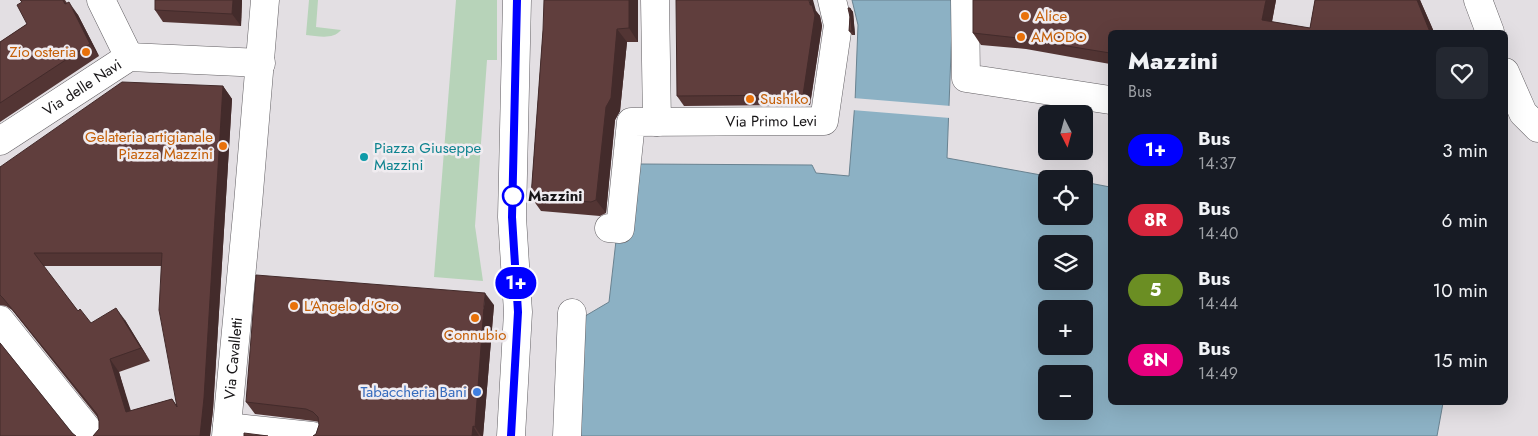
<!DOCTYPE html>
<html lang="en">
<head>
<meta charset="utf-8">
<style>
  body { margin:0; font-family:Jost,sans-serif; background:#242831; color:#f1f3f6; height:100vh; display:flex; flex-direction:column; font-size:19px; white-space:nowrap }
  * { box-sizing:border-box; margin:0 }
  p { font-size:16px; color:#9ea1a6 }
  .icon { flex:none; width:28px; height:28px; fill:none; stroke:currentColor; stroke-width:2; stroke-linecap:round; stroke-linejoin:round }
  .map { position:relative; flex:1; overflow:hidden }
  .sheet { position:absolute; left:1108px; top:30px; width:400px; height:375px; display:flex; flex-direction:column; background:#171b24; border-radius:8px; box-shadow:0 5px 20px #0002 }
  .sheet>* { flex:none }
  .badge { padding:0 10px; border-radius:16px; font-size:18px; line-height:32px }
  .needle { width:32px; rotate:174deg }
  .buttons { position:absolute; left:1038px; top:105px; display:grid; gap:10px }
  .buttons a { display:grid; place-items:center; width:55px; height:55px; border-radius:8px; background:#171b24; box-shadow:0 5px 20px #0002; font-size:25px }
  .map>.badge { position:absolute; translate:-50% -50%; box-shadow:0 0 0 2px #fff }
  .round { display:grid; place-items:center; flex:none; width:52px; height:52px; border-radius:8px; background:#242831 }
  .headline { display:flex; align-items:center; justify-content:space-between; height:85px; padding:0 20px }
  h1 { font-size:24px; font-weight:800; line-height:38px }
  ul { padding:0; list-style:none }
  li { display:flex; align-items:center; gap:15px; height:70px; padding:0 20px }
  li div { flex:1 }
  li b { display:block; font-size:19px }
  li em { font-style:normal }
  li .badge { min-width:55px; font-weight:700; text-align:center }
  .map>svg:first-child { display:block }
  .green { fill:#b7d3b9 }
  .water { fill:#8cb1c4; stroke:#698290; fill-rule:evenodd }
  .pier { fill:#e3dfe3 }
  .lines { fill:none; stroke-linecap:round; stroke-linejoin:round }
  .street-casing { stroke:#625f63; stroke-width:29 }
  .secondary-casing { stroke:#625f63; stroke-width:29 }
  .street { stroke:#fff; stroke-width:28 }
  .secondary { stroke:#fff; stroke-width:28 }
  .wall { fill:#533534; fill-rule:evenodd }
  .shaded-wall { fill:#432b2b }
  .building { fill:#603e3d; stroke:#432b2b; fill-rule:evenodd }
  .line-casing { stroke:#fff; stroke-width:11 }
  .line { stroke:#00f; stroke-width:8 }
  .food-dot { fill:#e8710a; stroke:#f0ecf0; stroke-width:2 }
  .culture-dot { fill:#0f9aa8; stroke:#f0ecf0; stroke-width:2 }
  .stop-dot { fill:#fff; stroke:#00f; stroke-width:2.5 }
  .shop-dot { fill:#3f7fe0; stroke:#f0ecf0; stroke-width:2 }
  .labels { text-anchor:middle; stroke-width:5; stroke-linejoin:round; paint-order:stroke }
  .food-label { font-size:15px; fill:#c56008; stroke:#f0ecf0; text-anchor:start }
  .street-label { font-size:15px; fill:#171517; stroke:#f0ecf0 }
  .culture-label { font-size:15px; fill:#0d838f; stroke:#f0ecf0; text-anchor:start }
  .stop-label { font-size:15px; font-weight:bold; fill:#171517; stroke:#f0ecf0; text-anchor:start }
  .shop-label { font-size:15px; fill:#366cbe; stroke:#f0ecf0; text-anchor:end }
</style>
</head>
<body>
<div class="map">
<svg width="1538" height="436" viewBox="0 0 1538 436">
  <rect width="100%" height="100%" fill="#e3dfe3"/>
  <g class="green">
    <path d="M309,0H318L316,27L341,30C333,40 318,36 306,35Z"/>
    <path d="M456,0H497V60H487L475,226L483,281L434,277Z"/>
  </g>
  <path class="water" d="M852,0H953L947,158L1063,179H1046V216H1084V182L1110,187V402L1443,403L1437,436H569L575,322L609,302L617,232L639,164L812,165L816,173L849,176L855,102L858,25ZM1046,244H1084V281H1046ZM1046,309H1084V346H1046ZM1046,374H1084V411H1046Z"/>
  <path class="pier" d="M853,98L951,106L950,118L852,110Z"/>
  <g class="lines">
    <g class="street-casing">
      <g id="street">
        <path d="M101,0L129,57"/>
        <path d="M655,0L657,122"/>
        <path d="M965,0L966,78L1110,100"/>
        <path d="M1478,0L1490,32"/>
        <path d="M1505,72L1523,113L1538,128"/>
        <path id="s1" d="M0,141L129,57L261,63"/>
        <path id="s2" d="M609,228L620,229L631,122L824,121L838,25L832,0"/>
        <path d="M0,320L93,436"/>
        <path d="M227,427L312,436"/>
        <path id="s3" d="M226,436L248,204L265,0"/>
        <path d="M567,436L572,313"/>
      </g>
    </g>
    <g class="secondary-casing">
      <path id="secondary" d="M511,436L518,312L512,217L517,0"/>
    </g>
    <use href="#street" class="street"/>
    <use href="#secondary" class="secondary"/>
  </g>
  <g class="wall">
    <path d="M20,0H65L67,3L78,15L99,56L0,122V42L27,24L22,2Z"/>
    <path d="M155,0H242L241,26L163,22L155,10Z"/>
    <path d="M638,0V42H627L620,111L615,120L606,213L600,216L541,211L531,197L543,30Z"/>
    <path d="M1276,0L1272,22L1310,28L1315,0H1420L1434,32H1110V64L1026,49L981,45L973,33Z"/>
    <path d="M850,8L853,12L855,35H852L849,31Z"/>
    <path d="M816,11L820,16L822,26L810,105L684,106L677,96Z"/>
    <path d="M223,86L232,99L213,410L210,436H93L99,429V421L98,418L12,310L6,306L0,305V167ZM43,266H161L177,406L172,399L130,411L119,372L150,361L125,320L91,323L78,311Z"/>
    <path d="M494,305L483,436H313L316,434L319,425V422L314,421L255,414L246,402Z"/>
  </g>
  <g class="shaded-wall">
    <path d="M233,0H242L241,26L232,14Z"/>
    <path d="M629,0H638V42L629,28Z"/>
    <path d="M809,0H813L816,11L820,16L822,26L810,105L803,95L810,5Z"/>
    <path d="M1266,0H1276L1270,31L1262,20Z"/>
    <path d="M1417,0H1420L1434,32H1430Z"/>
    <path d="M69,2L78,15L99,56L90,44Z"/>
    <path d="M850,8L853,12L855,35L852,31Z"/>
    <path d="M617,29L627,42L620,111L615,120L606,213L596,200L606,107Z"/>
    <path d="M223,86L232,99L213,410L210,436H200Z"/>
    <path d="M485,293L494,305L483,436H481L475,427Z"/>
    <path d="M116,308L125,320L150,361L141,348Z"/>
    <path d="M110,359L119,372L135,424L126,412Z"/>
    <path d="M473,426L479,436H472Z"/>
  </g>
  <g class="building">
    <path d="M20,0H63L65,4L69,2L90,44L0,103V42L27,24L17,5L22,2Z"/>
    <path d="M155,0H233L232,14L155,10Z"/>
    <path d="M544,0H629V28L617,29L611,98L606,107L596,200L591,202L531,197L543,30Z"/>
    <path d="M676,0H809L810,5H812L815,15L803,95L677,96Z"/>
    <path d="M973,0H1266L1262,20L1310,28L1315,0H1417L1430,32H1110V53L1018,38L973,33Z"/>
    <path d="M848,8H850L852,31H849L850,17Z"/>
    <path d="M122,82L223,86L204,398L200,436H93L99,429V421L97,414L3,298L0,295V167ZM34,253H162L159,310L177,407L172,399L126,412L110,359L141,348L116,308L91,323L80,309L78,311Z"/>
    <path d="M256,275L485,293L475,427L473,426L472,436H313L316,434L319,425L318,417L313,412L306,409L246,402Z"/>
    <path d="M0,343L72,433L76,436H0Z"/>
    <path d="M244,433L268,436H244Z"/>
  </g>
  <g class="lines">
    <g class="line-casing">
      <path id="line" d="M511,436L518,312L512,217L517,0"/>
    </g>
    <use href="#line" class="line"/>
  </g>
  <g class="food-dot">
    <circle cx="1025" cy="16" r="5"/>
    <circle cx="1021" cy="37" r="5"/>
    <circle cx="86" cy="52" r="5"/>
    <circle cx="750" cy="99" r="5"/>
    <circle cx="223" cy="146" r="5"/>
    <circle cx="294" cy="306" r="5"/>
    <circle cx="475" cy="318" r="5"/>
  </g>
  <circle class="culture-dot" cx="364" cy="157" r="5"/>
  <circle class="stop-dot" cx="513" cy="196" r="10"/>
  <circle class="shop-dot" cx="477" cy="392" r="5"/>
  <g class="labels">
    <g class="food-label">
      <text x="1035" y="21">Alice</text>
      <text x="1031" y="42">AMODO</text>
      <text x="76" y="57" text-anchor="end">Zio osteria</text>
      <text x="760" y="104">Sushiko</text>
      <text x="213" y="142" text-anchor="end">Gelateria artigianale<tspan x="213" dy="17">Piazza Mazzini</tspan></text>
      <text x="304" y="311">L'Angelo d'Oro</text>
      <text x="475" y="340" text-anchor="middle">Connubio</text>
    </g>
    <g class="street-label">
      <text dy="5" stroke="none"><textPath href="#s1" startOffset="98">Via delle Navi</textPath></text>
      <text dy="5" stroke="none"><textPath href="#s2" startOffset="259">Via Primo Levi</textPath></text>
      <text dy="5" stroke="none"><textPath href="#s3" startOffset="78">Via Cavalletti</textPath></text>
    </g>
    <g class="culture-label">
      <text x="374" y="153">Piazza Giuseppe<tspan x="374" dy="17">Mazzini</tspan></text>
    </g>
    <g class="stop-label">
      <text x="528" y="201">Mazzini</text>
    </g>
    <g class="shop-label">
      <text x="467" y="397">Tabaccheria Bani</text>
    </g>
  </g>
</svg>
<div class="buttons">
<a><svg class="needle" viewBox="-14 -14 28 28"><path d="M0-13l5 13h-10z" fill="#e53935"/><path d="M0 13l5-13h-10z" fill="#9ea1a6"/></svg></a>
<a><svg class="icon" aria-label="locate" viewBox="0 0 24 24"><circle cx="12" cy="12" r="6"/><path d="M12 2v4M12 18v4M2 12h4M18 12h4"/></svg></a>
<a><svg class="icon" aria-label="layers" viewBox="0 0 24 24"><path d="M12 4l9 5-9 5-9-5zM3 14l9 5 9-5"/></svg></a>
<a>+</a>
<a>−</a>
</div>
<b class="badge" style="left:516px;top:283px;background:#00f;color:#fff">1+</b>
<section class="sheet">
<div class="headline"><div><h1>Mazzini</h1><p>Bus</p></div><a class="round"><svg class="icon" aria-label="heart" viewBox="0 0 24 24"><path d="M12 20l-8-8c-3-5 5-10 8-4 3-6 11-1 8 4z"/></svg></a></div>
<ul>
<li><span class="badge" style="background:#00f;color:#fff">1+</span><div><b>Bus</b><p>14:37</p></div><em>3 min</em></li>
<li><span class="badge" style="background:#d7263d;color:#fff">8R</span><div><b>Bus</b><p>14:40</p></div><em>6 min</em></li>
<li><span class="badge" style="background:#6b8e23;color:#fff">5</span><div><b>Bus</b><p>14:44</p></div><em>10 min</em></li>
<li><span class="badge" style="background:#e6007e;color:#fff">8N</span><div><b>Bus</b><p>14:49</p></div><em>15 min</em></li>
</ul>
</section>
</div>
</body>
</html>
